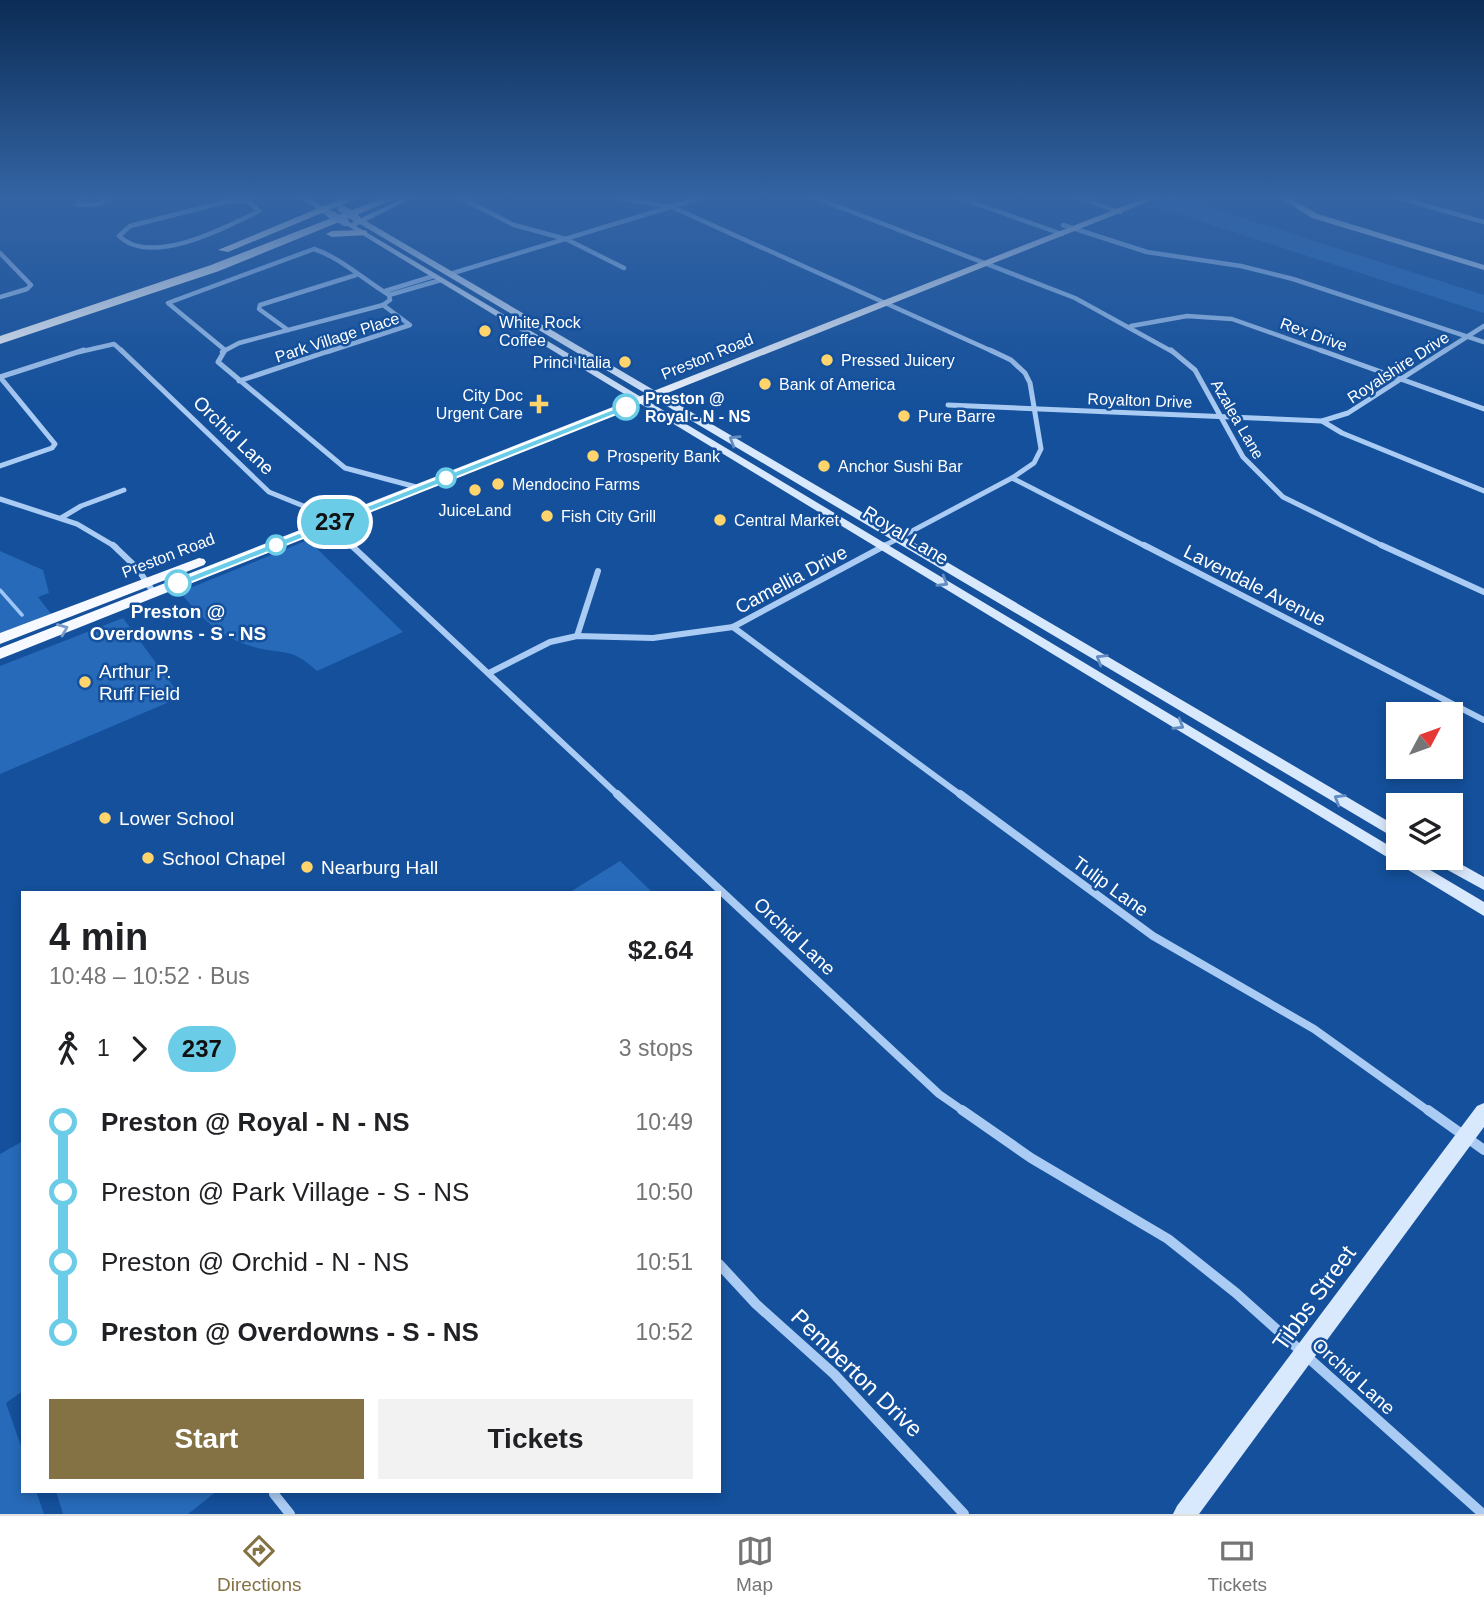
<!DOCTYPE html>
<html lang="en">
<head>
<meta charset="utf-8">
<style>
  body { margin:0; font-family:Arial,sans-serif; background:#f2f2f2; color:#202124; height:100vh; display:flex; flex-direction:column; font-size:26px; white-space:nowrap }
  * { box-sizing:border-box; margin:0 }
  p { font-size:23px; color:#757577 }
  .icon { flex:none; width:38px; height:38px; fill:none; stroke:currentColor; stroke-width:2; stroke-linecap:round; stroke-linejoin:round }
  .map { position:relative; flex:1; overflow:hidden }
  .panel { position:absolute; left:21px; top:891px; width:700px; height:602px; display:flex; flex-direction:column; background:#fff; border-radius:0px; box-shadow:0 4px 10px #0003 }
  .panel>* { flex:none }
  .badge { padding:0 14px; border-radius:23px; font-size:24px; line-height:46px }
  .needle { width:46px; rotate:49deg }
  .tools { position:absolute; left:1386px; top:702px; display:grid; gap:14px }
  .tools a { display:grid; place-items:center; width:77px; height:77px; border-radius:0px; background:#fff; box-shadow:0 4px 10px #0003; font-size:35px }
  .map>.badge { position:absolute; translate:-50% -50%; box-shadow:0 0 0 4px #fff }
  .legs { display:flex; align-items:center; gap:10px; height:77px; padding:0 28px; font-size:23px }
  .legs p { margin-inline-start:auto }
  .summary { display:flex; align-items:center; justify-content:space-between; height:119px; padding:0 28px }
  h1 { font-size:38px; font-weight:800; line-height:52px }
  .primary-button { display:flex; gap:14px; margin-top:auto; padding:14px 28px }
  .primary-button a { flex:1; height:80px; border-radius:0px; background:#847244; color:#fff; font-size:28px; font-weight:800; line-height:80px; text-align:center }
  .primary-button a+a { background:#f2f2f2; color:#202124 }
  ul { padding:0 28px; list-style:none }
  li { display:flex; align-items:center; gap:24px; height:70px; font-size:26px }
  li i { display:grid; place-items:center; width:10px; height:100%; margin:0 9px; background:currentColor }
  li i::after { content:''; width:18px; height:18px; margin:-9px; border:5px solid; border-radius:50%; background:#fff }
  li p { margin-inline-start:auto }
  li:first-child i { background:linear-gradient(#0000 50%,currentColor 0) }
  li:last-child i { background:linear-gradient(currentColor 50%,#0000 0) }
  .menu { display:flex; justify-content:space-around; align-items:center; height:98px; border-top:2px solid #e0e0e0; background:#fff; font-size:19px; color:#757577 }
  .menu a { display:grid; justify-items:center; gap:4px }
  .menu .selected { color:#847244 }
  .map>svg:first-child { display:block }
  .green { fill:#276ab9 }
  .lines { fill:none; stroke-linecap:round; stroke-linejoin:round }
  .stream { stroke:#9cc6f6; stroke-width:3.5 }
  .street-far4 { stroke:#aacbf3; stroke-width:4.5 }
  .street-far3 { stroke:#aacbf3; stroke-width:5 }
  .street-far2 { stroke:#aacbf3; stroke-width:6 }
  .street-far1 { stroke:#aacbf3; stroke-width:8 }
  .street { stroke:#aacbf3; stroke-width:10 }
  .secondary { fill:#d9e9fd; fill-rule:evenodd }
  .primary { fill:#f6f9ff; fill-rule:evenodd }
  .highway { fill:#fff; fill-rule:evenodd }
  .secondary-bridge { stroke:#d9e9fd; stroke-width:8 }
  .oneway { stroke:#638dc2 }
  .oneway2 { stroke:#7a9cc8 }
  .line-1 { fill:#6bcce7; stroke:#fff; stroke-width:2 }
  .poi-dot { fill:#ffd46c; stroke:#14509b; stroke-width:2.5 }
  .stop-1-dot { fill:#fff; stroke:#6bcce7; stroke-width:3.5 }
  .labels { text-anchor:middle; stroke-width:5; stroke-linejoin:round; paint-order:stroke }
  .far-poi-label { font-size:16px; fill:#fff; stroke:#14509b; text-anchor:start }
  .far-street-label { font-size:16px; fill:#fff; stroke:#14509b }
  .far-stop-label { font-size:16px; font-weight:bold; fill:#fff; stroke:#14509b; text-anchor:start }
  .street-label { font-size:19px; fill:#fff; stroke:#14509b }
  .stop-label { font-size:19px; font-weight:bold; fill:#fff; stroke:#14509b }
  .poi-label { font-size:19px; fill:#fff; stroke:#14509b; text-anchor:start }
  .near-street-label { font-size:23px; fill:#fff; stroke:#14509b }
</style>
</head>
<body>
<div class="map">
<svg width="1484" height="1514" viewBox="0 0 1484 1514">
  <rect width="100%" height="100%" fill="#14509b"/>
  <g class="green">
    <path d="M1165,198H1180L1484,295V313L1150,205Z"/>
    <path d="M308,540L403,632L317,671C292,648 288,655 258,648C223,640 202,619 180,592Z"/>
    <path d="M0,551L43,570L49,593L38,597L52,615L0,633Z"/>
    <path d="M123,618L181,697L0,774V666Z"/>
    <path d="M620,861L652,892H570Z"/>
    <path d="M23,1141V1391L6,1403L23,1452V1491H36L44,1514H0V1154Z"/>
    <path d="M56,1491H217L188,1514H63Z"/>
  </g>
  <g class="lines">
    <path class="stream" d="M0,590L22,615"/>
    <g class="street-far4">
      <path d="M83,198L77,205L100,204L107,198"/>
      <path d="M461,198L514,225L566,239L624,268"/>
      <path d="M618,198L672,207L994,352"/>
      <path d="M816,198L1075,298L1173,352"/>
      <path d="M960,198L1062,234"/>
      <path d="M1080,198L1120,212"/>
      <path d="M1400,198L1484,222"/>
      <path d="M228,201H248L259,211C225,228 151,267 119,236L130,226Z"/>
      <path d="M1063,225L1147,252L1241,266L1293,279L1484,342"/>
      <path d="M0,253L31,285L27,289L0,297"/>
      <path d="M450,274L700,198"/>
      <path d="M385,291L434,276"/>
      <path d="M389,295L441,280"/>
      <path d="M1131,326L1187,316L1232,319L1325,352"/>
      <path d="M288,330L259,309L260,305L356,275"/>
      <path d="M225,350L168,303L314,249C341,258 364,280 389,295"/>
      <path d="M79,352L114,344L123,352"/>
      <path d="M222,352L239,343L383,305L390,300L389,295"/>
      <path d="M327,352L410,325L383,305"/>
      <path d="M1443,352L1484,326"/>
    </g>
    <g class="street-far3">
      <path d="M121,350L269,492L306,507L353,547"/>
      <path d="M225,350L218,362L345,468L420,488"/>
      <path d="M1171,350L1195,370L1243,457L1283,497L1385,547"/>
      <path d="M1320,350L1484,409"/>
      <path d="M0,377L84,350"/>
      <path d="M0,377L55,444L52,448L0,466"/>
      <path d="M239,381L332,350"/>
      <path d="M948,405L1322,421L1342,433L1484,491"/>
      <path d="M1322,421L1348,413L1446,350"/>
      <path d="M1012,478L1147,547"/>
      <path d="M0,499L77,524L116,547"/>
      <path d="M61,518L81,506L124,490"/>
      <path d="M882,547L1012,478L1034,463L1041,449L1030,383L1025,373L1011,360L990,350"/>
    </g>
    <g class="street-far2">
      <path d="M113,545L137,568L154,593"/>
      <path d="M351,545L619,796"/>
      <path d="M1144,545L1484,720"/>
      <path d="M1381,545L1484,592"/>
      <path d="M733,627L962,796"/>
      <path d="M577,636L598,571"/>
      <path d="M489,673L550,642L577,636L653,638L733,627L886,545"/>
    </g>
    <g class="street-far1">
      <path d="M617,794L939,1094L965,1112"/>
      <path d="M960,794L1153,936L1314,1029L1430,1112"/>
    </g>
    <g class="street">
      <path d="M962,1110L1031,1158L1168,1239L1236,1293L1483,1514"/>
      <path d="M1428,1110L1484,1150"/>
      <path d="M719,1264L756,1304L834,1374L964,1514"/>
      <path d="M274,1494L290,1514"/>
    </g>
    <g class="secondary">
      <path d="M301,198H309L334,214L327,216Z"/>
      <path d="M404,198H413L366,221L1398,827V840L360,224L356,226L1398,851V858H1410L1484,902V916L341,222L345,220L351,223L355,221L353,216L361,218Z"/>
      <path d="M1280,198H1289L1318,214L1484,265V270L1312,218Z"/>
      <path d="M1431,858H1450L1484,877V890L1433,862Z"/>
      <path d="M1484,1103V1127L1199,1514H1173L1177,1506L1477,1106Z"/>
    </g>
    <g class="primary">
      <path d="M1144,198H1157L0,659V648Z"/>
      <path d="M199,558L204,559L206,562L204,565L0,644V633Z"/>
    </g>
    <g class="highway">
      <path d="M343,198H358L228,252L218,250Z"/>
      <path d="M383,198H398L219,271L0,344V336L211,265Z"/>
      <path d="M363,230L367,231V235L332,237L326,234L332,231Z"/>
    </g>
    <g class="secondary-bridge">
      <path d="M342,209L356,218"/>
      <path d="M330,214L345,222"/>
    </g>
  </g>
  <defs><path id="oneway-chevron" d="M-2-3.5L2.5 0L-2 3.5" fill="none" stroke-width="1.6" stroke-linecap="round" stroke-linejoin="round" transform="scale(1.75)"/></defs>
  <g class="oneway">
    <use href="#oneway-chevron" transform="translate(734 440) rotate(-149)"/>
    <use href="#oneway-chevron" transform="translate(943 582) rotate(31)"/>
    <use href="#oneway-chevron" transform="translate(1101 659) rotate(-149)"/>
    <use href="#oneway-chevron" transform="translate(1179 725) rotate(31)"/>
    <use href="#oneway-chevron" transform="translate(1339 799) rotate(-149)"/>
  </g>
  <use class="oneway2" href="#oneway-chevron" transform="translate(63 629) rotate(-22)"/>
  <linearGradient id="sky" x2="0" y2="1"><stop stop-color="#0b2c55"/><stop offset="0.48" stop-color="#3464a4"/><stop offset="1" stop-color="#3464a4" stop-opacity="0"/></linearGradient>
  <rect width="1484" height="410" fill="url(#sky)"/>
  <path class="line-1" d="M626,404L629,405V409L182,586L172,583Z"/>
  <g class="poi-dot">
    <circle cx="485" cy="331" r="7"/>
    <circle cx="827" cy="360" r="7"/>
    <circle cx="625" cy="362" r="7"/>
    <circle cx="765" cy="384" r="7"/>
    <path d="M535.5 393.5h7v7h7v7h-7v7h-7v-7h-7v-7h7z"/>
    <circle cx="904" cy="416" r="7"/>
    <circle cx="593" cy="456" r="7"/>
    <circle cx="824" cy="466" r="7"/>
    <circle cx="498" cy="484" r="7"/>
    <circle cx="475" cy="490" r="7"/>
    <circle cx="547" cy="516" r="7"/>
    <circle cx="720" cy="520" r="7"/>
    <circle cx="85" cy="682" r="7"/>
    <circle cx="105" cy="818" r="7"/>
    <circle cx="148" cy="858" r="7"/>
    <circle cx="307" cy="867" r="7"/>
  </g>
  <g class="stop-1-dot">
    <circle cx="626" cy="407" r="12"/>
    <circle cx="446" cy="478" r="9"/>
    <circle cx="276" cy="545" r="9"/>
    <circle cx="178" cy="583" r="12"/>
  </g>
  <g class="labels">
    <g class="far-poi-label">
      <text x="499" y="328">White Rock<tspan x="499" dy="18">Coffee</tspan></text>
      <text x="841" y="366">Pressed Juicery</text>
      <text x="611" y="368" text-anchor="end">Princi Italia</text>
      <text x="779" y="390">Bank of America</text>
      <text x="523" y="401" text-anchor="end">City Doc<tspan x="523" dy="18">Urgent Care</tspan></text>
      <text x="918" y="422">Pure Barre</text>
      <text x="607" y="462">Prosperity Bank</text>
      <text x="838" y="472">Anchor Sushi Bar</text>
      <text x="512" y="490">Mendocino Farms</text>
      <text x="475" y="516" text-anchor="middle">JuiceLand</text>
      <text x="561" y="522">Fish City Grill</text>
      <text x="734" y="526">Central Market</text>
    </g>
    <g class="far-street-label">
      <text transform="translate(1314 334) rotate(20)" y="6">Rex Drive</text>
      <text transform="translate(337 337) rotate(-18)" y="6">Park Village Place</text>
      <text transform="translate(707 356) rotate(-22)" y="6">Preston Road</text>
      <text transform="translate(1398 367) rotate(-33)" y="6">Royalshire Drive</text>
      <text transform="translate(1140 400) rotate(2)" y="6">Royalton Drive</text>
      <text transform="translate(1238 419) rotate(60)" y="6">Azalea Lane</text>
      <text transform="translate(168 555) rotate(-21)" y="6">Preston Road</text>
    </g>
    <g class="far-stop-label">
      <text x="645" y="404">Preston @<tspan x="645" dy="18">Royal - N - NS</tspan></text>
    </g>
    <g class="street-label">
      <text transform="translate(234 435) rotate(44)" y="7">Orchid Lane</text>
      <text transform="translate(906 535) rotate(31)" y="7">Royal Lane</text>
      <text transform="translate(791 579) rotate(-28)" y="7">Camellia Drive</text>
      <text transform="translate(1255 585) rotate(27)" y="7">Lavendale Avenue</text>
      <text transform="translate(1111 886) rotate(36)" y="7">Tulip Lane</text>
      <text transform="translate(795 936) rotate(43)" y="7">Orchid Lane</text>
      <text transform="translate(1354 1376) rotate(42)" y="7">Orchid Lane</text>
    </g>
    <g class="stop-label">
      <text x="178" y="618">Preston @<tspan x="178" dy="22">Overdowns - S - NS</tspan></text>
    </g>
    <g class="poi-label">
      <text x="99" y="678">Arthur P.<tspan x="99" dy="22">Ruff Field</tspan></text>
      <text x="119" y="825">Lower School</text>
      <text x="162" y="865">School Chapel</text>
      <text x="321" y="874">Nearburg Hall</text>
    </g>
    <g class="near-street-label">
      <text transform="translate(1314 1298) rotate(-54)" y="8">Tibbs Street</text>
      <text transform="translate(857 1373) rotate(44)" y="8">Pemberton Drive</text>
    </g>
  </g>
</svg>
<div class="tools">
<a><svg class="needle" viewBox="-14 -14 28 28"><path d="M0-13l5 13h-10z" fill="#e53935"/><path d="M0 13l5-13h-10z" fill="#757577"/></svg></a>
<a><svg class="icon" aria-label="layers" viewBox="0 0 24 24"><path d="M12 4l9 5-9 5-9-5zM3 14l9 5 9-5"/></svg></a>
</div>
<b class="badge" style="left:335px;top:522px;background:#6bcce7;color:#111">237</b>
<section class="panel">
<div class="summary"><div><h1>4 min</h1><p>10:48 – 10:52 · Bus</p></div><b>$2.64</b></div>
<div class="legs"><svg class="icon" aria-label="walk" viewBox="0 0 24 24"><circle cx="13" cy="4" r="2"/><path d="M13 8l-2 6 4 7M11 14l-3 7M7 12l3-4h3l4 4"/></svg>1<svg class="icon" aria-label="forward" viewBox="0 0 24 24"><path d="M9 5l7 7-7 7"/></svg><b class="badge" style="background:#6bcce7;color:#111">237</b><p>3 stops</p></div>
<ul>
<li><i style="color:#6bcce7"></i><b>Preston @ Royal - N - NS</b><p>10:49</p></li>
<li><i style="color:#6bcce7"></i><span>Preston @ Park Village - S - NS</span><p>10:50</p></li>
<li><i style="color:#6bcce7"></i><span>Preston @ Orchid - N - NS</span><p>10:51</p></li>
<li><i style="color:#6bcce7"></i><b>Preston @ Overdowns - S - NS</b><p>10:52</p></li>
</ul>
<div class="primary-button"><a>Start</a><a>Tickets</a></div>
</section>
</div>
<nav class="menu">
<a class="selected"><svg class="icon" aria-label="directions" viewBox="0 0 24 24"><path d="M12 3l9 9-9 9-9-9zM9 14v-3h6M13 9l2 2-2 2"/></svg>Directions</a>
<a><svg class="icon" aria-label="map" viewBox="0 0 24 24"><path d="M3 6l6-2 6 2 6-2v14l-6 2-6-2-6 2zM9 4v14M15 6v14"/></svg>Map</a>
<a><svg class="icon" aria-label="tickets" viewBox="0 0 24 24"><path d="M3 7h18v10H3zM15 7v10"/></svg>Tickets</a>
</nav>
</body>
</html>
